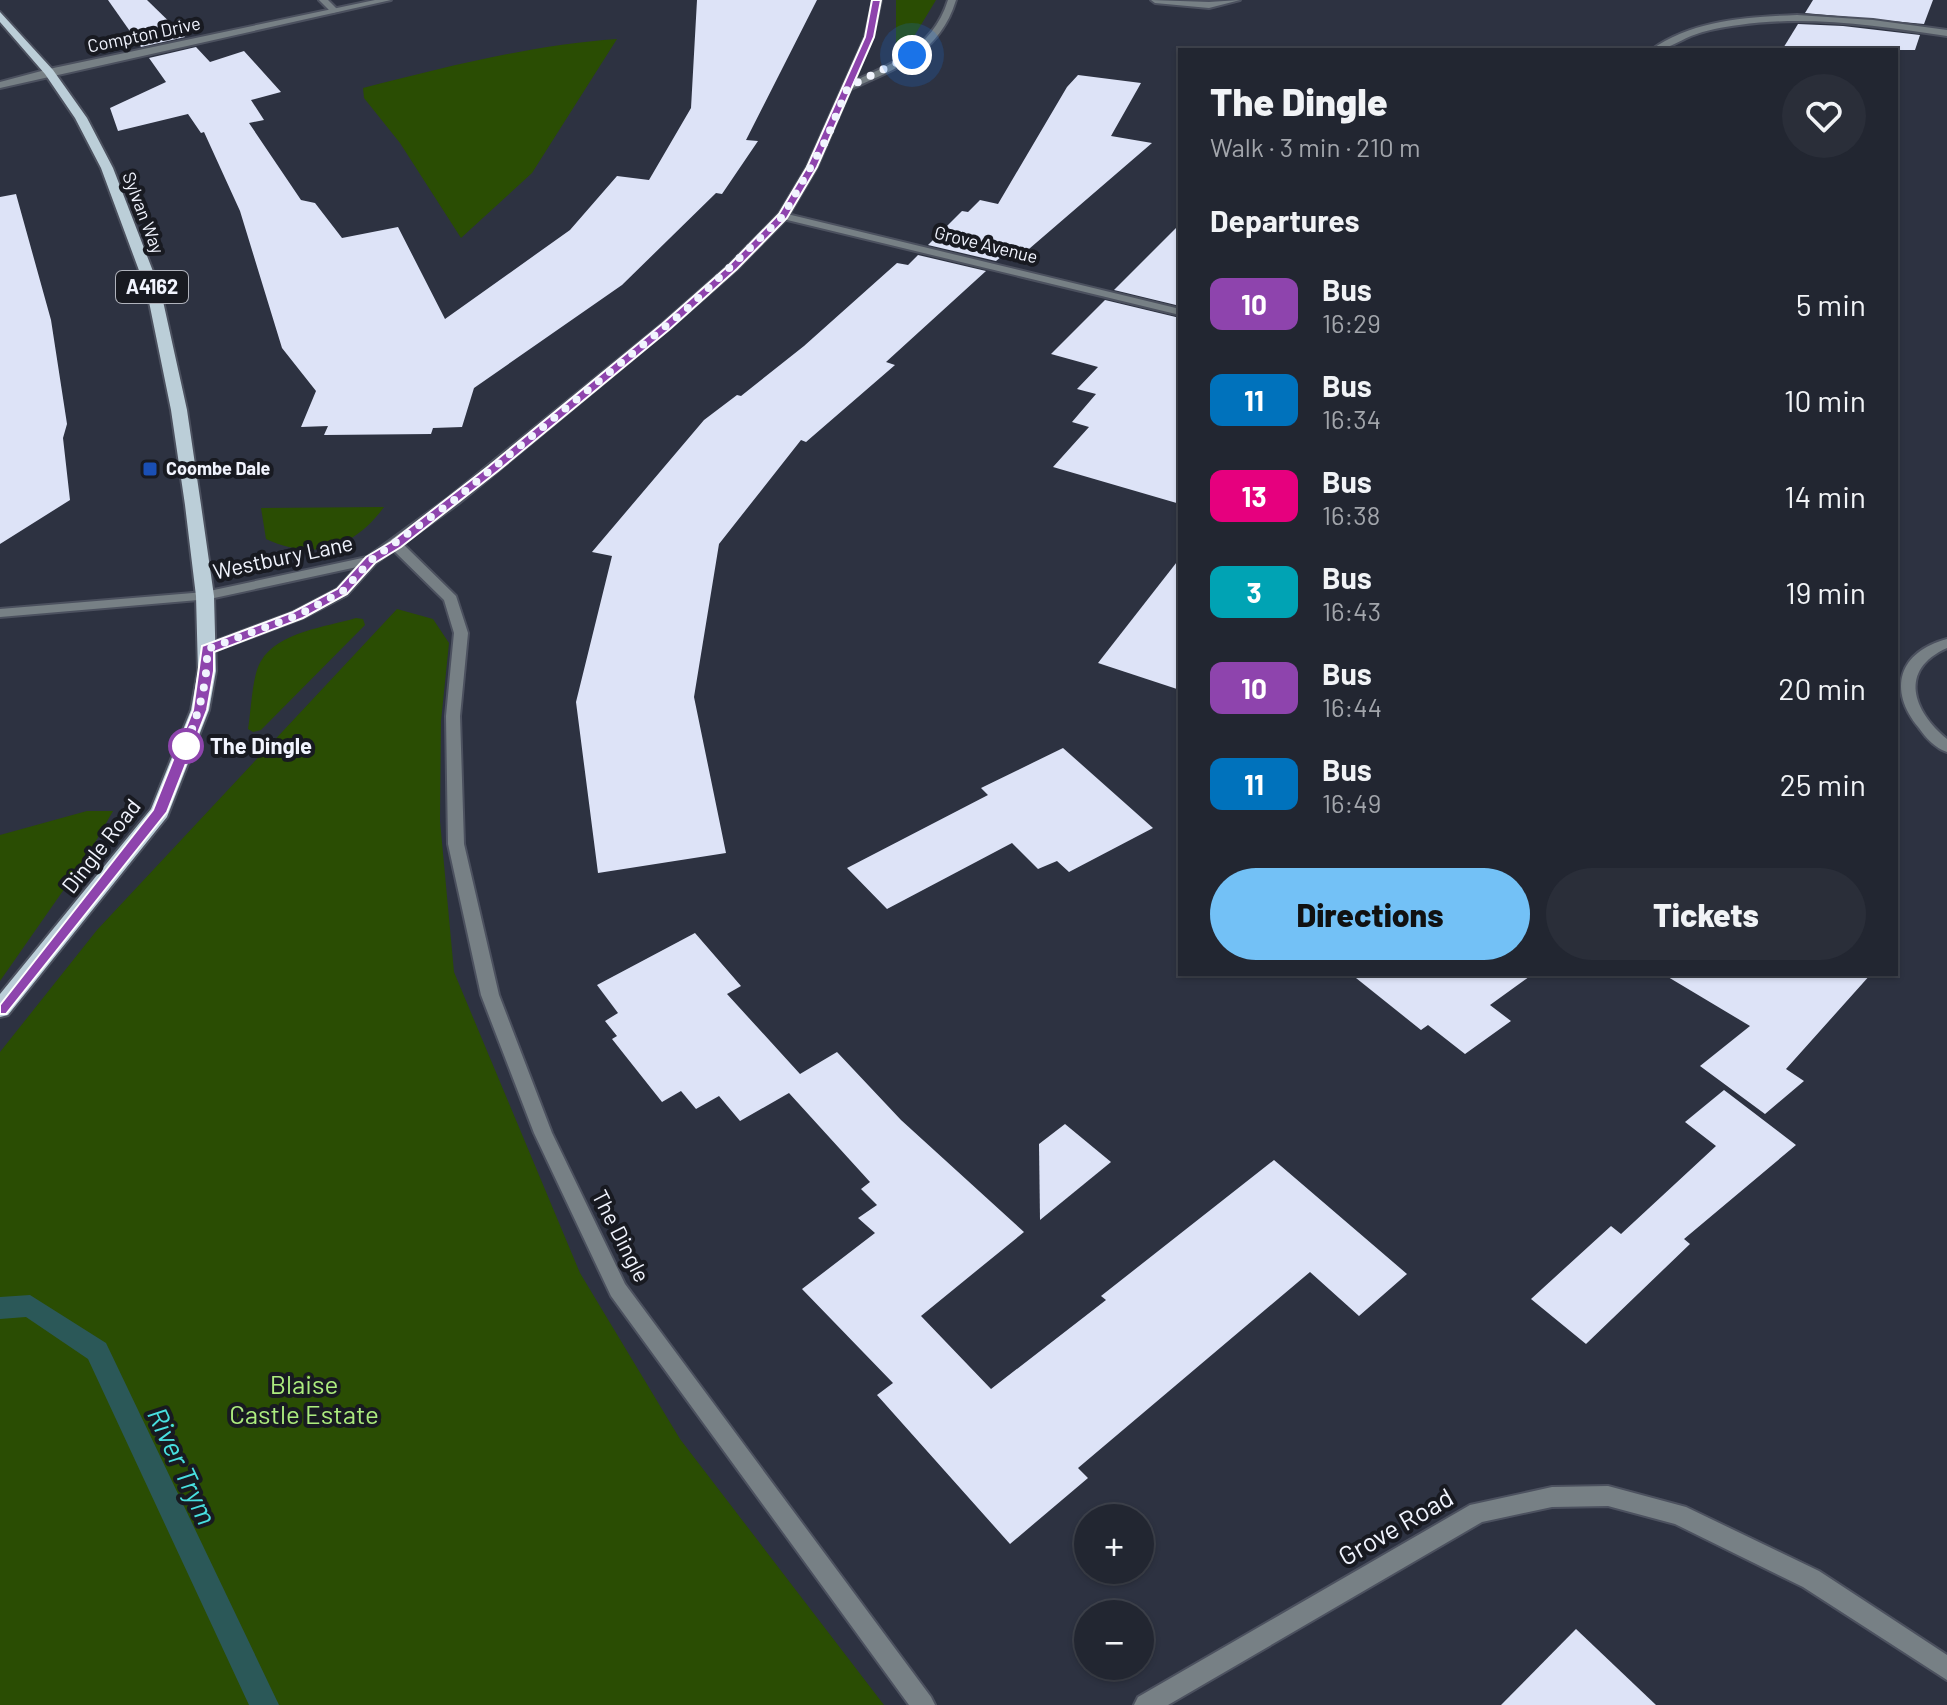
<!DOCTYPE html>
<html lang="en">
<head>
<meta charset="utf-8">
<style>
  body { margin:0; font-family:Barlow,sans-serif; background:#2a2e39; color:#f1f3f6; height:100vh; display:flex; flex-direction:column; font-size:30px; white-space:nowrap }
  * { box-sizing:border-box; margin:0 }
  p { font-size:26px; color:#a2a5ab }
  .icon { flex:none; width:44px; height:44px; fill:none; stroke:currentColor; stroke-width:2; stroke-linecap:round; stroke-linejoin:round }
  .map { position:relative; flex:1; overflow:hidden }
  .drawer { position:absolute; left:1178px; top:48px; width:720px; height:928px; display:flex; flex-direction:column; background:#222631; border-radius:0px; box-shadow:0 2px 6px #0004,0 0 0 2px #3f434d }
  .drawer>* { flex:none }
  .badge { padding:0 16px; border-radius:12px; font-size:28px; line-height:52px }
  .controls { position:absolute; left:1074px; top:1504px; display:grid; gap:16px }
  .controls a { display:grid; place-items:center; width:80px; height:80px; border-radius:50%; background:#222631; box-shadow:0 2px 6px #0004,0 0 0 2px #3f434d; font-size:40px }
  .you { position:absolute; width:40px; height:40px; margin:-20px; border:6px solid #fff; border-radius:50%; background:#1a73e8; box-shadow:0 0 0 12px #1a73e833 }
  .map>.badge { position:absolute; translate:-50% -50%; box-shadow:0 0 0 4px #fff }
  h2 { padding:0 32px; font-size:30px; line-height:72px }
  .round { display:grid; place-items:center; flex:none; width:84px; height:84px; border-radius:42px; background:#2a2e39 }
  .summary { display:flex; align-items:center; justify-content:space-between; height:136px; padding:0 32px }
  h1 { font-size:38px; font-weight:800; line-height:60px }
  .action { display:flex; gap:16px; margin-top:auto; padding:16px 32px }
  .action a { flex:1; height:92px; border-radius:48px; background:#73c1f6; color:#111; font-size:32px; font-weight:800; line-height:92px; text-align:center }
  .action a+a { background:#2a2e39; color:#f1f3f6 }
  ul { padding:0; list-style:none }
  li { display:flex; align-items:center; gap:24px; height:96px; padding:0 32px }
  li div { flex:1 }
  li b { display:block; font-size:30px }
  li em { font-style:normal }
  li .badge { min-width:88px; font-weight:700; text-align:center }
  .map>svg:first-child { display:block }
  .green { fill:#2a4d03 }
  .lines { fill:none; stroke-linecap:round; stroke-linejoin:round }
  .stream { fill:#2b5858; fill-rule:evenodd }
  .building { fill:#dde3f7 }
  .service-casing { stroke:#4c515f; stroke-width:4 }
  .minor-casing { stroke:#4c515f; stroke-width:4 }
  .tertiary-casing { stroke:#4c515f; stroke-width:4 }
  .primary-casing { stroke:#4c515f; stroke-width:4 }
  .service { fill:#778085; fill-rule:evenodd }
  .minor { fill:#778085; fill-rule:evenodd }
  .tertiary { fill:#778085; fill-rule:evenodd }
  .primary { fill:#bbced8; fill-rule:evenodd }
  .line { fill:#8e44ad; stroke:#fff; stroke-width:2 }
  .walk { stroke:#f1f4fe; stroke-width:8; stroke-dasharray:0 14.4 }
  .transit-dot { fill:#1a4fb4; stroke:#181a21; stroke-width:3 }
  .stop-dot { fill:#fff; stroke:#8e44ad; stroke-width:4 }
  .labels { text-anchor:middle; stroke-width:8; stroke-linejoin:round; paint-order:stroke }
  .far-street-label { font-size:18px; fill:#f1f4fe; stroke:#181a21 }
  .far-poi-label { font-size:18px; font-weight:bold; fill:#f1f4fe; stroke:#181a21; text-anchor:start }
  .shield { fill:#181a21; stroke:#b0b3bc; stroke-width:2 }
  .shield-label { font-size:20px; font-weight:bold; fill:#f1f4fe }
  .street-label { font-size:22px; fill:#f1f4fe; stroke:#181a21 }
  .stop-label { font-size:22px; font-weight:bold; fill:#f1f4fe; stroke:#181a21; text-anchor:start }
  .near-park-label { font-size:26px; fill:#aded7f; stroke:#181a21 }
  .near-street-label { font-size:26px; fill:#f1f4fe; stroke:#181a21 }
  .near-water-label { font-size:28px; font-style:italic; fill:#48e0e0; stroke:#181a21 }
</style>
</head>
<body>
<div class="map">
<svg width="1947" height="1705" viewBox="0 0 1947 1705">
  <rect width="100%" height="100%" fill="#2d3241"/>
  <g class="green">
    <path d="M896,0H936L910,43L896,55Z"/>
    <path d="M617,39L532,173L461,238L400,143L364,98L363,88C446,67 531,45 617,39Z"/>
    <path d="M384,507C354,548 314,561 266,539L261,508Z"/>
    <path d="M397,609L433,619L449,643L441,721L440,821L454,972L580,1273L680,1439L884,1705H0V1052L97,930Z"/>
    <path d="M356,618L363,619L365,625L261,730L253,732L248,729C251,712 252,675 261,661C278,632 326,627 356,618Z"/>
    <path d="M87,811H113L88,855L0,981V835Z"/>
  </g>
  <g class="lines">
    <path class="stream" d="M30,1295L106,1343L279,1705H249L88,1359L26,1317L0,1319V1297Z"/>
  </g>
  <g class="building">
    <path d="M108,0H147L185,37L141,47Z"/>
    <path d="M697,0H817L746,140L758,141L722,194L716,193L622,285L474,388L462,427L433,428L431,434L324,435L328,426L301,427L316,391L282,348L240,211L204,132L201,133L188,114L118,131L110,108L166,82L149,58L196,47L210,62L244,51L281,92L251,100L264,120L249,123L301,200L315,203L342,238L398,227L445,319L570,230L617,176L649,180L691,108Z"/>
    <path d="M1813,0H1933L1924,24L1805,13Z"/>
    <path d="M1798,24L1843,26L1920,35L1915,50H1782Z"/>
    <path d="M1078,75L1141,83L1111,136L1152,143L1022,255L1007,252L996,261L928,245L962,211L968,212L980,200L998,204L1067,87Z"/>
    <path d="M16,194L51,320L67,424L63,438L70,500L0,544V197Z"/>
    <path d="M1180,224V306L1114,290Z"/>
    <path d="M918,255L986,271L886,362L895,365L806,442L801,440L719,544L694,697L726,853L598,873L576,702L612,556L592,552L704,420L737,395L741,396L804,346L897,263L908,265Z"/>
    <path d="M1105,300L1180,318V504L1053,467L1089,427L1072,422L1096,394L1077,389L1098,367L1051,354Z"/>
    <path d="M1180,558V690L1098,663Z"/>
    <path d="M1063,748L1153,828L1069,872L1057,861L1038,869L1012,843L887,909L847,868L988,795L981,788Z"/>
    <path d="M695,933L741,986L727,994L800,1074L837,1052L901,1120L1024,1232L921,1316L991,1389L1106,1300L1101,1296L1274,1160L1407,1274L1359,1316L1310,1272L1078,1468L1088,1478L1010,1544L877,1395L893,1383L802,1289L875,1233L858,1218L877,1205L861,1189L870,1182L789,1093L740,1121L719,1096L696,1109L681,1091L662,1102L612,1039L617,1036L605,1021L618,1013L597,985Z"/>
    <path d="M1351,974H1533L1490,1005L1511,1021L1465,1054L1428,1025L1421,1030Z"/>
    <path d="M1663,974H1871L1786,1069L1804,1081L1765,1114L1700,1066L1750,1026Z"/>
    <path d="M1724,1090L1796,1145L1684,1239L1690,1244L1586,1344L1531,1299L1611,1226L1621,1234L1716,1146L1685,1122Z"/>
    <path d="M1065,1124L1111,1162L1040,1220L1039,1144Z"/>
    <path d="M1576,1629L1656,1705H1501Z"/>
  </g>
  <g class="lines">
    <g class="service-casing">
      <path id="service" d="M319,0H328L339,11L332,13Z"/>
    </g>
    <g class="minor-casing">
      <g id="minor">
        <path d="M375,0H391L0,88V82L49,69Z"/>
        <path d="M948,0H956C940,53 898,68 851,89H845V85C889,65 932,51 948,0Z"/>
        <path d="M1151,0L1209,2L1240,0L1209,8L1155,3Z"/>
        <path d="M1797,15L1873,20L1947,30V36C1878,26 1808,15 1739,25C1723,27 1706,30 1691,36C1677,42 1667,50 1651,50C1692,20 1748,17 1797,15Z"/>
        <path d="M783,213L1180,309V315L779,218L778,216Z"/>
        <path d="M396,541L401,542L456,596L468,633L460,716L464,844L499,995L552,1133L625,1284L931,1697L935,1705H909L611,1296L534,1133L481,995L448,844L446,716L454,633L444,600L391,548V542Z"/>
        <path d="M205,592L210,593L212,596L210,599L0,617V609Z"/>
        <path d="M1947,639V648C1898,670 1913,711 1947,739V752C1935,748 1926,738 1919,728C1887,689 1899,652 1947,639Z"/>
        <path d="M1608,1486L1686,1507L1819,1571L1947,1655V1680L1803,1587L1675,1524L1608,1506L1552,1507L1482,1522L1168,1705H1134L1138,1697L1470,1505L1552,1487Z"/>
      </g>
    </g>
    <g class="tertiary-casing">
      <path id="tertiary" d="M873,0H881L873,37L817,167L787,218L737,269L670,328L458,504L376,563L347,595L303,618L212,652H202L200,649L202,646L293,612L337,589L357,567L205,600L200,599L198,596L200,593L367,557L448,498L662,324L729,265L779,214L807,167L865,37Z"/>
    </g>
    <g class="primary-casing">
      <path id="primary" d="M0,12L53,70L87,118L113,168L161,292L187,410L201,505L214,596L216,671L209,710L167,817L8,1015L0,1017V994L151,809L191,710L198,671L196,596L185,505L171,410L147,292L101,168L75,118L45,74L0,22Z"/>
    </g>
    <use href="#service" class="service"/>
    <use href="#minor" class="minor"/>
    <use href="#tertiary" class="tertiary"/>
    <use href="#primary" class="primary"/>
  </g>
  <path class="line" d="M872,0H881L874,37L817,167L787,218L737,269L670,329L498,471L401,547L375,563L347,594L303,618L214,652V671L207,710L167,812L6,1014H0V1005L153,810L193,710L202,646L293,612L337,589L366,557L391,542L489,466L662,324L729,265L779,214L807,167L865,37Z"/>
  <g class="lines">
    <path class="walk" d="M186,746L184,751C197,717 208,686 207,649L298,615L342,592L371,560L453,501L689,307L783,216L826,140L848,87L912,55"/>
  </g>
  <rect class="transit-dot" x="142" y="461" width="16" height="16" rx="4"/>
  <circle class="stop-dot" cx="186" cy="746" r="16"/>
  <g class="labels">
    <g class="far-street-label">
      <text transform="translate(144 35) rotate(-12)" y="6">Compton Drive</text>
      <text transform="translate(143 213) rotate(69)" y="6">Sylvan Way</text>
      <text transform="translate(986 245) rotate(14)" y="6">Grove Avenue</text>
    </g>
    <g class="far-poi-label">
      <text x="166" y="475">Coombe Dale</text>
    </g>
    <rect class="shield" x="116" y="271" width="72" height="32" rx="6"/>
    <g class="shield-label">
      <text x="152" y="294">A4162</text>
    </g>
    <g class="street-label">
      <text transform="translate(283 557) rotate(-12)" y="8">Westbury Lane</text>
      <text transform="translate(101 846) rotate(-52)" y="8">Dingle Road</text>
      <text transform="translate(621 1236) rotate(63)" y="8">The Dingle</text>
    </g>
    <g class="stop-label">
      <text x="210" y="754">The Dingle</text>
    </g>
    <g class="near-park-label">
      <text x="304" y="1394">Blaise<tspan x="304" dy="30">Castle Estate</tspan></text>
    </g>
    <g class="near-street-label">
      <text transform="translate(1396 1527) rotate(-30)" y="9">Grove Road</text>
    </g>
    <g class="near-water-label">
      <text transform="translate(182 1466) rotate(65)" y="10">River Trym</text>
    </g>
  </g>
</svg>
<div class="controls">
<a>+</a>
<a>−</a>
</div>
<div class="you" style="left:912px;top:55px"></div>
<section class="drawer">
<div class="summary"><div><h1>The Dingle</h1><p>Walk · 3 min · 210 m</p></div><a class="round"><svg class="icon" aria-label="heart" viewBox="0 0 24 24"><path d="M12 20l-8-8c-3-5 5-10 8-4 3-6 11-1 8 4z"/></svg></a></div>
<h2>Departures</h2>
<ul>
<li><span class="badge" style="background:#8e44ad;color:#fff">10</span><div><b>Bus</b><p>16:29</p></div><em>5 min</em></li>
<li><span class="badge" style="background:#0072bc;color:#fff">11</span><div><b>Bus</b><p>16:34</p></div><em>10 min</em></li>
<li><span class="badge" style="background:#e6007e;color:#fff">13</span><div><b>Bus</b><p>16:38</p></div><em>14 min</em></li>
<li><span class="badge" style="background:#00a3b4;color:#fff">3</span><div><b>Bus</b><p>16:43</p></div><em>19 min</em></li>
<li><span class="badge" style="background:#8e44ad;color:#fff">10</span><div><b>Bus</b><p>16:44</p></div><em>20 min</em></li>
<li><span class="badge" style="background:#0072bc;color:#fff">11</span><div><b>Bus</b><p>16:49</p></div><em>25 min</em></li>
</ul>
<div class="action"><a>Directions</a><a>Tickets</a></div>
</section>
</div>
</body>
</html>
